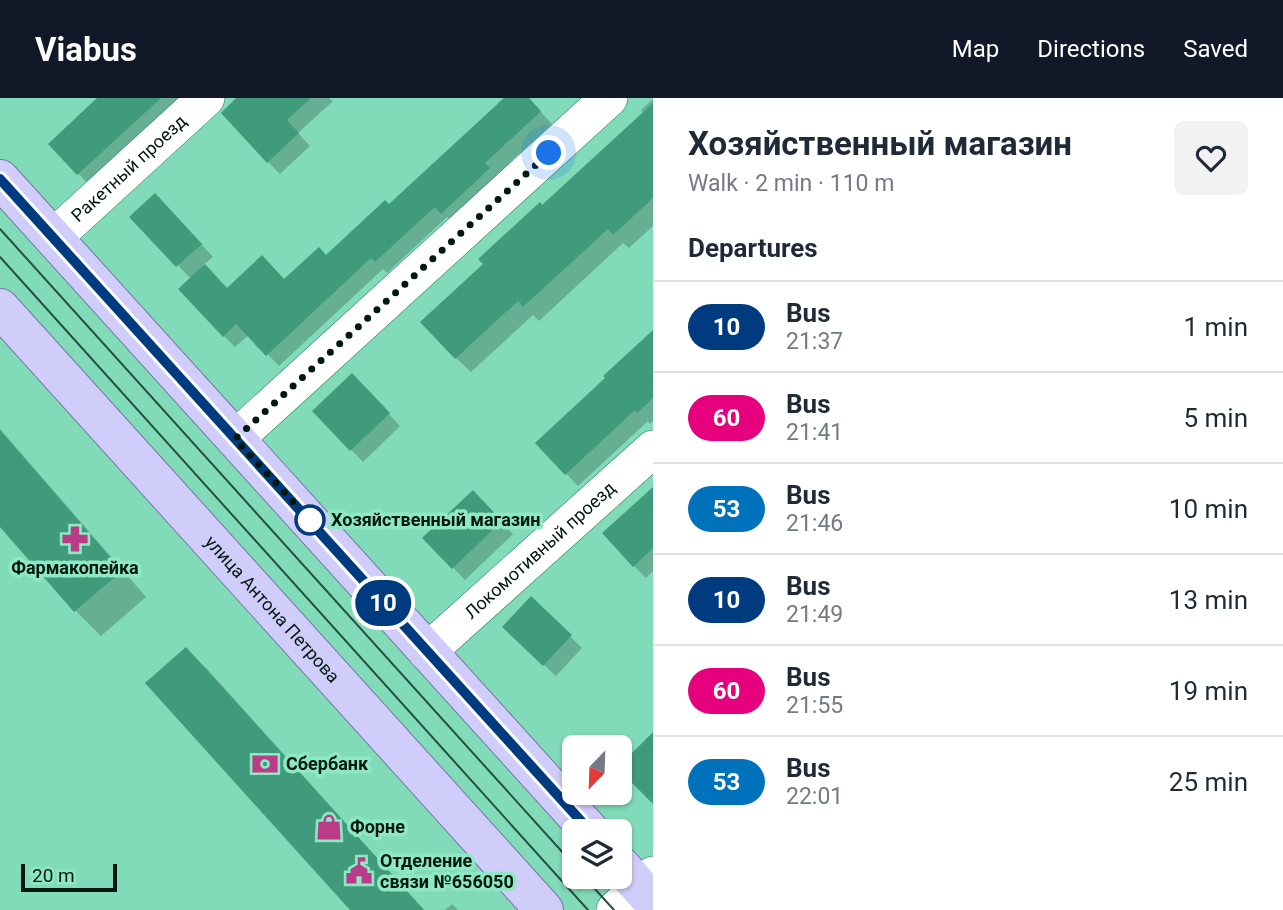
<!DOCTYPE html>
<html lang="en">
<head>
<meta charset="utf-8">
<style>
  body { margin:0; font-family:Roboto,sans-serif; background:#f2f2f3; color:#1f2937; height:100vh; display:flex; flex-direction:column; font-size:26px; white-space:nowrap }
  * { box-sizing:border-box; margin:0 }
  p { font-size:23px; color:#747a83 }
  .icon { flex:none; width:38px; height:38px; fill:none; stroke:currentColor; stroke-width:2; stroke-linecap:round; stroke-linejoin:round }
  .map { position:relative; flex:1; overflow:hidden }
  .sheet { display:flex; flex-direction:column; background:#fff; width:630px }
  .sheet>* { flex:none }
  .badge { padding:0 14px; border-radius:23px; font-size:24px; line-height:46px }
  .needle { width:46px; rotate:203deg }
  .fabs { position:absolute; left:562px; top:637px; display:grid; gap:14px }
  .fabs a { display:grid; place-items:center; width:70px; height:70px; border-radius:10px; background:#fff; box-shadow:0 2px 5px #0004; font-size:35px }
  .scale { position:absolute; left:21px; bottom:18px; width:96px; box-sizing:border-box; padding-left:7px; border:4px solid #001910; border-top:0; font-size:19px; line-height:24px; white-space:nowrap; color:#001910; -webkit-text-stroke:5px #8ee8c4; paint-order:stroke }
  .you { position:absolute; width:35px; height:35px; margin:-18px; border:5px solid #fff; border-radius:50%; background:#1a73e8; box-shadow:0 0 0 10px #1a73e833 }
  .map>.badge { position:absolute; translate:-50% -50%; box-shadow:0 0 0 4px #fff }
  h2 { padding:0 35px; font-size:26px; line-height:63px }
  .round { display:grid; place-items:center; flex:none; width:74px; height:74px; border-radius:10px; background:#f2f2f3 }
  .head { display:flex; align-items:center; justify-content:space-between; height:119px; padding:0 35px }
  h1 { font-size:33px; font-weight:700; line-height:52px }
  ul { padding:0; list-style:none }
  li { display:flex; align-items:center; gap:21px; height:91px; padding:0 35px; border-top:2px solid #e0e1e3 }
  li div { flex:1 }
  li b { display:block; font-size:26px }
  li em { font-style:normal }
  li .badge { min-width:77px; font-weight:700; text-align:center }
  header { display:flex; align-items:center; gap:42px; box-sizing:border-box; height:98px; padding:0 35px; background:#111827; color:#fff }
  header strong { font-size:33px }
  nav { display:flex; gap:38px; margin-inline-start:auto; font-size:24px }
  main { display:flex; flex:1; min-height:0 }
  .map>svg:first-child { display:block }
  .shadow { fill:#0003 }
  .building { fill:#3f9b7b }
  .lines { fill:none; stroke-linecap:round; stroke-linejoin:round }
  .minor-casing { stroke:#187d5e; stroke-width:38 }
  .major-casing { stroke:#7378a6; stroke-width:40 }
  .minor { stroke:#fff; stroke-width:37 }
  .major { stroke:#d0cdfa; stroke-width:38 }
  .tram { stroke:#255040; stroke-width:2 }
  .line-casing { stroke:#fff; stroke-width:16 }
  .line { stroke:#003b80; stroke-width:10 }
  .walk { stroke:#001910; stroke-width:7; stroke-dasharray:0 12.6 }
  .stop-dot { fill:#fff; stroke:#003b80; stroke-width:3.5 }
  .labels { text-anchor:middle; stroke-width:7; stroke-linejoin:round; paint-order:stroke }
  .street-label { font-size:18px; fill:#001910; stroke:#8ee8c4 }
  .stop-label { font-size:18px; font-weight:bold; fill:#001910; stroke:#8ee8c4; text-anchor:start }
  .poi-label { font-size:18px; font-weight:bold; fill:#001910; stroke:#8ee8c4; text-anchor:start }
</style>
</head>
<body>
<header>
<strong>Viabus</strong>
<nav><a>Map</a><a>Directions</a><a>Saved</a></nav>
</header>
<main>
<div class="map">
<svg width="653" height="812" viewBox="0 0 653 812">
  <rect width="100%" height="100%" fill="#81dbb8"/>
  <g class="shadow">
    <path d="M100,0H197L95,93L50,46Z"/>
    <path d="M239,0H329L333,3L298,35L310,48L280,76L268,64Z"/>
    <path d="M504,0H528L552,26L496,77L500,83L454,126L447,119L387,175L383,171L279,268L249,237L235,249L224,238L191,181L132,119L167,109L213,159L203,167L228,192L285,183L326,159L389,108L498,8L497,6Z"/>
    <path d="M653,1V128L629,150L623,145L539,223L533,217L471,274L456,260L542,109L644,16L641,12Z"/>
    <path d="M653,233V323L650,326L648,323L578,388L537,345L608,280Z"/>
    <path d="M364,290L400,328L363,364L314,313Z"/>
    <path d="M0,331L146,499L101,538L76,513L0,426Z"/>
    <path d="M473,395L513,436L465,482L425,440Z"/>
    <path d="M653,409V473L646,480L634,468Z"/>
    <path d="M531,501L582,550L556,578L516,541Z"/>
    <path d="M186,551L209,573L424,812H352Z"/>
    <path d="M452,806L458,812H445Z"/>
  </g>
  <g class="building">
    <path d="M97,0H161L77,77L48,46Z"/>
    <path d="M236,0H311L287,22L299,35L267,65L221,15Z"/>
    <path d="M504,0H529L541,13L485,65L490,70L441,116L435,109L375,164L371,160L266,258L236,226L223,239L178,191L205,166L227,190L262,157L284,181L319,149L326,157L385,102L389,106Z"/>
    <path d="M653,5V100L613,137L608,131L523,209L518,203L455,261L420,224L483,166L478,161L540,104L542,107Z"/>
    <path d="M155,95L202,146L176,169L129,119Z"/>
    <path d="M653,232V300L637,315L635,312L565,377L535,345L605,280L603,278Z"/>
    <path d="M352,275L390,315L350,353L312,313Z"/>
    <path d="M0,332L122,473L74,514L0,429Z"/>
    <path d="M653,389V450L633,469L602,435Z"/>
    <path d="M473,392L502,423L452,471L422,440Z"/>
    <path d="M531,498L572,537L543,568L502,529Z"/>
    <path d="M186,549L424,812H350L145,585Z"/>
    <path d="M653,634V706L620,673V667Z"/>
  </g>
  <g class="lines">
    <g class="minor-casing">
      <g id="minor">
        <path id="s1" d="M53,140L206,0"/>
        <path d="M235,341L609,0"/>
        <path id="s2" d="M427,554L653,351"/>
        <path d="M615,812L653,777"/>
      </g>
    </g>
    <g class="major-casing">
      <g id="major">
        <path d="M0,81L590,733"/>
        <path id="s3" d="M0,210L544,812"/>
        <path d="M620,767L653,804"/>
      </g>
    </g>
    <use href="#minor" class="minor"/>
    <use href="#major" class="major"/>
    <g class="tram">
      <path d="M0,131L574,767"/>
      <path d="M0,159L588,812"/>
      <path d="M584,779L614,812"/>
    </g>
  </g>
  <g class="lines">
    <g class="line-casing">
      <path id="line" d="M0,81L590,733"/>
    </g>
    <use href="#line" class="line"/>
    <path class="walk" d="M310,422L235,341L549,55"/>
  </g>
  <defs>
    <g id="pharmacy-bare" transform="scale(2.1)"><path d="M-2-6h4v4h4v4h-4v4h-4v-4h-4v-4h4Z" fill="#ba3c89" stroke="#8ee8c4" stroke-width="2.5" paint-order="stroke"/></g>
    <g id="bank-bare" transform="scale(2.1)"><path d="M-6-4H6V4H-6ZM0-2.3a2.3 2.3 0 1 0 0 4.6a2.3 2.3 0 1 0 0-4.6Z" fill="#ba3c89" stroke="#8ee8c4" stroke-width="2.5" paint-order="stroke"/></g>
    <g id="shop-bare" transform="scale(2.1)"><path d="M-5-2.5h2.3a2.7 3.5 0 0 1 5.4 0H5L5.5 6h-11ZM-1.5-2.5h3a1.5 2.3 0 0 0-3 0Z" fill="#ba3c89" stroke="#8ee8c4" stroke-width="2.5" paint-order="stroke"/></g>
    <g id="civic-bare" transform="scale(2.1)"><path d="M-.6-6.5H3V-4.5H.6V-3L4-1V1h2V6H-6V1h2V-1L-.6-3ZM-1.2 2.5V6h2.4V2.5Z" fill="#ba3c89" stroke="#8ee8c4" stroke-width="2.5" paint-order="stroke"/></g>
  </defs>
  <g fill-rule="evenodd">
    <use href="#pharmacy-bare" x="75" y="441"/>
    <use href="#bank-bare" x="265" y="666"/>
    <use href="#shop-bare" x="329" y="729"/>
    <use href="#civic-bare" x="359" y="773"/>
  </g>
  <circle class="stop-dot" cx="310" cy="422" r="14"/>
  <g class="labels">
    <g class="street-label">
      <text dy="6" stroke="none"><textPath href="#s1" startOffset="103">Ракетный проезд</textPath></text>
      <text dy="6" stroke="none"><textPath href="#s2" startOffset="152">Локомотивный проезд</textPath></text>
      <text dy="6" stroke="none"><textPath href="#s3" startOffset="406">улица Антона Петрова</textPath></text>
    </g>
    <g class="stop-label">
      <text x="331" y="428">Хозяйственный магазин</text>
    </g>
    <g class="poi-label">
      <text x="75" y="476" text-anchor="middle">Фармакопейка</text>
      <text x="286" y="672">Сбербанк</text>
      <text x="350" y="735">Форне</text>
      <text x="380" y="769">Отделение<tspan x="380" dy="21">связи №656050</tspan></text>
    </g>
  </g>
</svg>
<div class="fabs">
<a><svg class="needle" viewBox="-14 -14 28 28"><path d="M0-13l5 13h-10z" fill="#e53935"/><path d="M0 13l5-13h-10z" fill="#747a83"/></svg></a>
<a><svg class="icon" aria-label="layers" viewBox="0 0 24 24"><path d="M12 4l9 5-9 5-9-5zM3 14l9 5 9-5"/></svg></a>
</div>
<div class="scale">20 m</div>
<div class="you" style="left:549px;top:55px"></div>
<b class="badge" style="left:383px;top:505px;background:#003b80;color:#fff">10</b>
</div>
<section class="sheet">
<div class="head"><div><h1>Хозяйственный магазин</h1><p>Walk · 2 min · 110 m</p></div><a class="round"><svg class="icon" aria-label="heart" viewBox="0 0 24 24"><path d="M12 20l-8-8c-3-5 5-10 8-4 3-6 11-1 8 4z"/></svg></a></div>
<h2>Departures</h2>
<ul>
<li><span class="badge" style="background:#003b80;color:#fff">10</span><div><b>Bus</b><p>21:37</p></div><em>1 min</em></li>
<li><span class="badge" style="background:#e6007e;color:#fff">60</span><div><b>Bus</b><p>21:41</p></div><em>5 min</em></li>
<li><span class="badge" style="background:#0072bc;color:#fff">53</span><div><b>Bus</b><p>21:46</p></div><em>10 min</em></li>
<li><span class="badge" style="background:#003b80;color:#fff">10</span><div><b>Bus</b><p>21:49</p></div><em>13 min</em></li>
<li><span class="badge" style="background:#e6007e;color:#fff">60</span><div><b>Bus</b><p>21:55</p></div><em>19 min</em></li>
<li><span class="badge" style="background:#0072bc;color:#fff">53</span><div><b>Bus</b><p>22:01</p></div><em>25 min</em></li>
</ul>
</section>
</main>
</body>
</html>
